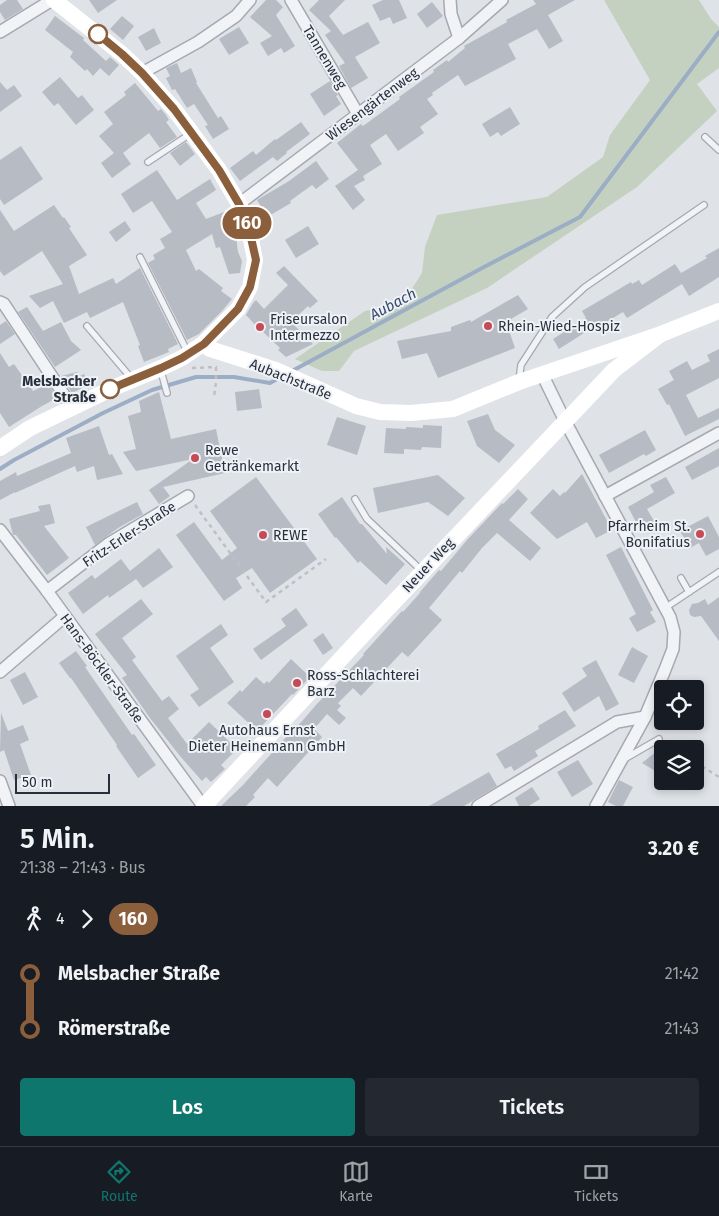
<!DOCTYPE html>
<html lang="de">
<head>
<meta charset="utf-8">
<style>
  body { margin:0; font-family:"Fira Sans",sans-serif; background:#242831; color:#f1f3f6; height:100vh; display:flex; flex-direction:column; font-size:19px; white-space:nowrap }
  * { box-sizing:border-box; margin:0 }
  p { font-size:16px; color:#9ea1a6 }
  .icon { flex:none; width:28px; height:28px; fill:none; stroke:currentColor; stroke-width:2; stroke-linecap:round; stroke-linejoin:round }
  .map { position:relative; height:806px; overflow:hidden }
  .panel { display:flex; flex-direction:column; background:#171b24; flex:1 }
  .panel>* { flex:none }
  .badge { padding:0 10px; border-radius:16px; font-size:18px; line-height:32px }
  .fabs { position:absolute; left:654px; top:680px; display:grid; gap:10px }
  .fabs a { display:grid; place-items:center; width:50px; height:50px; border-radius:5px; background:#171b24; box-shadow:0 2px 8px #0003; font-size:25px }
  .scale { position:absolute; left:15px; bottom:12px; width:95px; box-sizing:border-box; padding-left:5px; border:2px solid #292f3d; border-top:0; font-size:14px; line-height:18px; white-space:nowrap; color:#292f3d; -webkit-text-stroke:4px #eef1f5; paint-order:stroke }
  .map>.badge { position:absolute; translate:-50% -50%; box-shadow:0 0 0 2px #fff }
  .legs { display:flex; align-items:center; gap:8px; height:55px; padding:0 20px; font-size:16px }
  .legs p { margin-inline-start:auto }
  .head { display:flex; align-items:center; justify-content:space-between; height:85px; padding:0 20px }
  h1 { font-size:28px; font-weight:600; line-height:38px }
  .action { display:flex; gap:10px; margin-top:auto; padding:10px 20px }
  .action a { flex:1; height:58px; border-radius:5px; background:#0f766e; color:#fff; font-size:20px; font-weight:600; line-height:58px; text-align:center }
  .action a+a { background:#242831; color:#f1f3f6 }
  ul { padding:0 20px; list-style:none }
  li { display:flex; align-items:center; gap:18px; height:55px; font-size:19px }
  li i { display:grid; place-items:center; width:8px; height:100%; margin:0 6px; background:currentColor }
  li i::after { content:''; width:12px; height:12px; margin:-6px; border:4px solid; border-radius:50%; background:#171b24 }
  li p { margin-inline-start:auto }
  li:first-child i { background:linear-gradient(#0000 50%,currentColor 0) }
  li:last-child i { background:linear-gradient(currentColor 50%,#0000 0) }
  .menu { display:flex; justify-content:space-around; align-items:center; height:70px; border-top:1px solid #363941; background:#171b24; font-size:14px; color:#9ea1a6 }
  .menu a { display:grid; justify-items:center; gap:2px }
  .menu .selected { color:#0f766e }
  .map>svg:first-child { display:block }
  .green { fill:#c4d1c1 }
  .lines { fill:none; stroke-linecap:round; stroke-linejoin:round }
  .stream { stroke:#9caec5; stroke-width:4 }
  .building { fill:#b7bbc4 }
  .lane-casing { stroke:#a5a9b1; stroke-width:8 }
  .street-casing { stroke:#a5a9b1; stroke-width:14 }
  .path { stroke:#bec0c6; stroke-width:2.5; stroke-dasharray:4 4; stroke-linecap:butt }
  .lane { stroke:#f2f3f6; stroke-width:5.5 }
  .street { stroke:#f2f3f6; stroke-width:11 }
  .secondary { stroke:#fff; stroke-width:16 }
  .line-1-casing { stroke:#fff; stroke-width:11 }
  .line-1 { stroke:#8b5e3c; stroke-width:8 }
  .stop-1-dot { fill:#fff; stroke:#8b5e3c; stroke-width:2.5 }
  .poi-dot { fill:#c54b56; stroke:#eef1f5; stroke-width:2 }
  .labels { text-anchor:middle; stroke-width:4; stroke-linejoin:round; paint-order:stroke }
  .street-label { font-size:14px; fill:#292f3d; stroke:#eef1f5 }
  .poi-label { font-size:14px; fill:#292f3d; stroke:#eef1f5; text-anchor:start }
  .stop-label { font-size:14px; font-weight:bold; fill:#292f3d; stroke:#eef1f5; text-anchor:end }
  .water-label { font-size:15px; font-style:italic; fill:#364c6f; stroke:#eef1f5 }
</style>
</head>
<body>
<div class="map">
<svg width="719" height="806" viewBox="0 0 719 806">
  <rect width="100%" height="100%" fill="#dfe2e7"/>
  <path class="green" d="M604,0H699L711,19L719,27V68L697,84L717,111L637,187L487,288L354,351L339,371H322L295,359L365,311L392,306L404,301L422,273L425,247L437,215L547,197L603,157L610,135L650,80Z"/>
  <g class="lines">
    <g class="stream">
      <path d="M292,371L484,267L580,217L719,32"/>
      <path d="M0,469L14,460L103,413L152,390L196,377H234L270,383L279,378"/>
    </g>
  </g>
  <g class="building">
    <path d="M7,0H17L23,9L5,20L0,12V5Z"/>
    <path d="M89,0H117L98,13Z"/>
    <path d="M266,0H276L283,7L276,15L295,46L284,53L281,48L268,56L260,43L272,36L250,17Z"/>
    <path d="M319,0H345L329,16L343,35L368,22L380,43L355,57L368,78L351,88L339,66L345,63L325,35L331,31L309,10Z"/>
    <path d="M383,0H399L407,18L393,24L390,17L380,21L372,5Z"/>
    <path d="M533,0H575L548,15L563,41L549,49L537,29L508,44L516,59L465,86L458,75L432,93L433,95L427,99L438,114L420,127L424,133L398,151L386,134L370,145L382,164L363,176L365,180L354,186L365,200L353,210L335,186L358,170L337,143L361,124L363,126L400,99L399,97L434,72L433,70L447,60L448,62L465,48L464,46L507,22L506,20L536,4Z"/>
    <path d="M432,2L443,16L427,28L417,14Z"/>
    <path d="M55,16L84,38L83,40L106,61L110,57L119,65L109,76L100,68L93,76L87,69L85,71L70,57L73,52L45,30Z"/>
    <path d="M122,16L134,26L123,40L110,29Z"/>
    <path d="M239,27L249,43L229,55L219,39Z"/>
    <path d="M154,28L161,43L146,51L138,37Z"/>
    <path d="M177,63L181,73L191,68L197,82L196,83L218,118L221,116L229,129L213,139L205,126L208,125L194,104L187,108L175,89L172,90L166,78L170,76L166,68Z"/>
    <path d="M60,77L78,98L82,95L94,110L76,125L58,103L54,106L42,92Z"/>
    <path d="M330,81L338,95L336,96L341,104L324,116L310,94Z"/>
    <path d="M0,82L7,90L14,85L22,96L0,112Z"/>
    <path d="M135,83L158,111L161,109L166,115L169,120L166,122L177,137L160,148L149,133L123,153L131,164L112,178L101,163L114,153L99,136L113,124L104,112L126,95L124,92Z"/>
    <path d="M510,107L520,124L501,136L498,132L490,137L482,124Z"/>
    <path d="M301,122L310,134L286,152L287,153L277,161L273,157L240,181L230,168L253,151L256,155L275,139L276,140Z"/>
    <path d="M186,142L195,154L180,166L170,153Z"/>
    <path d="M21,146L43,179L4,205L0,199V160Z"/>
    <path d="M316,161L329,179L316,189L312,185L290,201L291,203L267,217L257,200L289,181Z"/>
    <path d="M157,170L177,200L210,179L216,190L196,203L206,219L229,210L236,228L235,229L238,252L242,261L240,273L229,274L220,247L216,248L212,234L186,250L196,271L199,269L223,288L221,291L232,299L222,311L199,334L187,340L148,263L155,259L153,255L165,248L160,239L172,232L152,201L133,213L121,194Z"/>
    <path d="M54,205L63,218L64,217L71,227L69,228L87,255L69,266L79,294L113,278L116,284L140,268L178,344L168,349L169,352L144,362L138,346L140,345L123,302L90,318L87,312L64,323L53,301L40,308L29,296L63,284L42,251L4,276L0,271V210L14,231Z"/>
    <path d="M125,221L131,230L116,242L109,232Z"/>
    <path d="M308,226L319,244L296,258L285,240Z"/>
    <path d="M719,248V277L689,296L682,284L627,318L623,312L593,330L592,328L559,349L553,339L586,318L582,311L631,282L632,284L639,280L642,285L675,264L681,273L707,258L705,256Z"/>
    <path d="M284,266L318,301L310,308L308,306L291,322L313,344L286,357L278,350L280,348L260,329V330L246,315L253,303L256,300L264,309L288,285L276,273Z"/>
    <path d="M518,295L528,309L506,322L515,348L438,378L427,353L402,359L397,341L451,331V327L470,320L471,322Z"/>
    <path d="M27,307L43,331L61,322L71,341L81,350L55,367L18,312Z"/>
    <path d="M6,321L15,334L0,344V325Z"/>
    <path d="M719,349V378L686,395L698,418L719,408V419L685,436L669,404L667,405L658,389L674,380L669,371L687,361L692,370L710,361L707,355Z"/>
    <path d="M0,353L9,367L14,364L33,391L48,384L57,398L42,406L9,427L0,413Z"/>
    <path d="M77,372L80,376L84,374L90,384L72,393L61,376Z"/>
    <path d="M259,389L262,408L237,411L235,392Z"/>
    <path d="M159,392L171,439L216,429L225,473L163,487L170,496L159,504L149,490L193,459L136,471L123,452L136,449L128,416L141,412L139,401Z"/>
    <path d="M488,414L495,430L515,445L499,463L477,446L467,421Z"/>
    <path d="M337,417L366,426L357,455L327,445Z"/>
    <path d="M423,425L442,426L441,448L422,447L421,450L404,449V454L384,453L386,428L406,429V427L423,428Z"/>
    <path d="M99,426L109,455L112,454L123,474L97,480L94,466L77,472L75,466L15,493V492L0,500V481L16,472L17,476L71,453L66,438Z"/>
    <path d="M645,430L656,450L646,456L644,454L609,473L599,455Z"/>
    <path d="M719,448V466L692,480L685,467Z"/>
    <path d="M582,474L612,530L596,538L587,522L557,539L530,513L553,489L560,496L564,492L565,493Z"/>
    <path d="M438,475L465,498L448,516L428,502L378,513L373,488Z"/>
    <path d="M256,477L317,559L270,593L252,568L236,578L242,588L224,601L176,535L194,522L222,560L237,548L210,511Z"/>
    <path d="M666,477L675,493L647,509L657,526L645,533L639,523L637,524L628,507L654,492L650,485Z"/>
    <path d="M518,489L528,499L509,520L541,548L530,561L497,533L482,548L462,573L460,571L429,608L442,620L408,657L402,652L361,696L353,688L338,703L341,706L337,710L346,718L339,725L327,714L314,729L322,737L277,787L268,778L253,795L255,797L246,806H221L243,785L289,734L290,735L316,705L364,655L363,654L402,611L403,612L420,593V592L439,570L441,571L467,540L502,503L503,504Z"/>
    <path d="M342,497L360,524H362L387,554L386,547L405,564L386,585L360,561L358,563L336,537L335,538L318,514Z"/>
    <path d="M137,502L143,514L118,528L95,545L86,527Z"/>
    <path d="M50,504L55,523L44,526L69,558L47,575L16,535H13L9,519L40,511L38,506Z"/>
    <path d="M708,516L719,537V549L706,556L699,543L690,548L680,531Z"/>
    <path d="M621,547L653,610L650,612L656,622L637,632L629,618L636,614L606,555Z"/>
    <path d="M159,548L173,567L143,588L136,579L109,598L108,595L83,614L68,593L92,575L95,579L121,559L130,571Z"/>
    <path d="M719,597V641L701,616L694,617L690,615L689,610L692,604L698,603L705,599L708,605Z"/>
    <path d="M141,599L153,614L122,638L136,657L132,660L162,701L169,696L179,709L168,718L187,744L209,722L237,749L221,765L225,769L211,782L206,777L202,781L180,756L150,718L122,678L127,675L95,634Z"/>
    <path d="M296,608L308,625L261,660L253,649L286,626L281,619Z"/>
    <path d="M221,624L228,635L210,648L234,682L199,707L190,695L199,689L176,656Z"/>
    <path d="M323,633L333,648L323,655L313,640Z"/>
    <path d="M632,647L648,656L634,683L618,675Z"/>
    <path d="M76,651L87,666L85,667L132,735L134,734L156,765L138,778L116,746L117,745L71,678H70L59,663Z"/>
    <path d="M291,659L310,677L293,695L292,694L257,731L227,703L240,690L242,692L256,677L264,684L267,681L269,683Z"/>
    <path d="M596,660L619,704L606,711L599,696L574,712L562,693L587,676L582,668Z"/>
    <path d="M25,672L38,697L23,705L10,680Z"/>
    <path d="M565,710L576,726L535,751L538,756L514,771L511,766L505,769L496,754L539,729L538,726Z"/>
    <path d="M1,713L8,731L23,725L29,740L20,744L31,775L14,780L4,750L0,752Z"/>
    <path d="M662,747V775L642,763Z"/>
    <path d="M578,760L593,784L572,797L557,772Z"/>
    <path d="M489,772L497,786L464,806H429Z"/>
    <path d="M619,780L633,787L623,806H616L608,802Z"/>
    <path d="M532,787L540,799L529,806H519L515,798Z"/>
  </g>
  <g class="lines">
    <g class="lane-casing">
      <g id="lane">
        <path d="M705,137L719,150"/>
        <path d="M148,162L190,134"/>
        <path d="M140,257L187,351"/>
        <path d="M87,326L132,379"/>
        <path d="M161,371L167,393"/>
        <path d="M519,380L521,365L552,317L585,287L704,205"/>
        <path d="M355,499L367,519L421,570"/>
        <path d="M681,578L689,592"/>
        <path d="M665,608L719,572"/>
        <path d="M626,758L659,739"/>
      </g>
    </g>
    <g class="street-casing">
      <g id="street">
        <path d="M291,0L358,114"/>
        <path d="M450,0L451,14L459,38"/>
        <path d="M0,32L52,0"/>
        <path d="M142,73L198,42L236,16L250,0"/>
        <path d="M239,204L459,38L502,0"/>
        <path d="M0,302L4,304L72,407"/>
        <path d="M542,374L565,421L670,617L674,632L673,649L664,672L645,717L596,806"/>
        <path d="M605,496L719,433"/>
        <path d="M0,530L47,591L203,806"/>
        <path d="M47,591L108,544L188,496"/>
        <path d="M0,672L64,617"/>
        <path d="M0,781L9,806"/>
        <path d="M478,806L617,722L645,717"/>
      </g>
    </g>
    <g class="path">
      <path d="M192,368L216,367V382L214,397"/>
      <path d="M195,505L266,602L326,559"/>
      <path d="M666,744L674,749"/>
      <path d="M695,762L719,777"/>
    </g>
    <use href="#lane" class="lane"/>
    <use href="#street" class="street"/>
    <g class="secondary">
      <path d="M204,343L210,349L276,370L356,406L380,412L411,413L453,409L519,382L661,334L719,311"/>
      <path d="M0,448L30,428L113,388L161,368L182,358L204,343L238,309L250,287L255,260L249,229L239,204L219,170L194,136L174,109L142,73L122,54L54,0"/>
      <path d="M204,806L376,621L614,370L661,334"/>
    </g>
  </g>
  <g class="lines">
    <g class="line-1-casing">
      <path id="line-1" d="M98,34L122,54L142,73L174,109L219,170L239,204L249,229L256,260L250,287L238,309L204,344L182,358L161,368L110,389"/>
    </g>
    <use href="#line-1" class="line-1"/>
  </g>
  <g class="stop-1-dot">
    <circle cx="98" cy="34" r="9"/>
    <circle cx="110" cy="389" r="9"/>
  </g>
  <g class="poi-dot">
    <circle cx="488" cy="326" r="5"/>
    <circle cx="260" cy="327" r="5"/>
    <circle cx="195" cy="458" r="5"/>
    <circle cx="700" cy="534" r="5"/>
    <circle cx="263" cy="535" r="5"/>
    <circle cx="297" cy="683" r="5"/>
    <circle cx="267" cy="714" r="5"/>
  </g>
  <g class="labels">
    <g class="street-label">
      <text transform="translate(325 57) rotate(59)" y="5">Tannenweg</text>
      <text transform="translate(372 104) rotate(-37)" y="5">Wiesengärtenweg</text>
      <text transform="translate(291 379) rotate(22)" y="5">Aubachstraße</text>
      <text transform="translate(129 534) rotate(-33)" y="5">Fritz-Erler-Straße</text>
      <text transform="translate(428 565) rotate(-47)" y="5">Neuer Weg</text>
      <text transform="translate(102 668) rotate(54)" y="5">Hans-Böckler-Straße</text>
    </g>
    <g class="poi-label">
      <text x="270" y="324">Friseursalon<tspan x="270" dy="16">Intermezzo</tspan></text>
      <text x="498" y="331">Rhein-Wied-Hospiz</text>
      <text x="205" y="455">Rewe<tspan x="205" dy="16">Getränkemarkt</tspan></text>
      <text x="690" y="531" text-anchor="end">Pfarrheim St.<tspan x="690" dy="16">Bonifatius</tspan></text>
      <text x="273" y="540">REWE</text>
      <text x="307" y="680">Ross-Schlachterei<tspan x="307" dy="16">Barz</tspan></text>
      <text x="267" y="735" text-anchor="middle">Autohaus Ernst<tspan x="267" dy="16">Dieter Heinemann GmbH</tspan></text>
    </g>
    <g class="stop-label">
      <text x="96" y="386">Melsbacher<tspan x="96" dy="16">Straße</tspan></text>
    </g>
    <g class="water-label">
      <text transform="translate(393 304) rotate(-28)" y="5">Aubach</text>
    </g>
  </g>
</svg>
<div class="fabs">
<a><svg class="icon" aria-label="locate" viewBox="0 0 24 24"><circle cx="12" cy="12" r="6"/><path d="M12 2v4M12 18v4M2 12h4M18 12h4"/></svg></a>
<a><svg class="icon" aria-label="layers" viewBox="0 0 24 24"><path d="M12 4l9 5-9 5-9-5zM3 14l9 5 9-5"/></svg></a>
</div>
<div class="scale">50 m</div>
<b class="badge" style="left:247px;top:223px;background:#8b5e3c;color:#fff">160</b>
</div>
<section class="panel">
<div class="head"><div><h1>5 Min.</h1><p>21:38 – 21:43 · Bus</p></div><b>3.20 €</b></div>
<div class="legs"><svg class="icon" aria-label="walk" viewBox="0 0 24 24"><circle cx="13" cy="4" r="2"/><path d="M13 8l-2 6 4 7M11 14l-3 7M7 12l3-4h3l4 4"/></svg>4<svg class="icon" aria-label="forward" viewBox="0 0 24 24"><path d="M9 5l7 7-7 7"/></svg><b class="badge" style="background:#8b5e3c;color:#fff">160</b></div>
<ul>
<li><i style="color:#8b5e3c"></i><b>Melsbacher Straße</b><p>21:42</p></li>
<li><i style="color:#8b5e3c"></i><b>Römerstraße</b><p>21:43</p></li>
</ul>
<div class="action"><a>Los</a><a>Tickets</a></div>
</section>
<nav class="menu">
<a class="selected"><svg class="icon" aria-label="directions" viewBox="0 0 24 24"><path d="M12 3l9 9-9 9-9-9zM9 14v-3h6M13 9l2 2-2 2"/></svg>Route</a>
<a><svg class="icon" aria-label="map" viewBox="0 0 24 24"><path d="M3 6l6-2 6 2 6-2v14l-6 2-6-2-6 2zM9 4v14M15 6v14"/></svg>Karte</a>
<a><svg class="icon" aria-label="tickets" viewBox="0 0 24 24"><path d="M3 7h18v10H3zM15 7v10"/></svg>Tickets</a>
</nav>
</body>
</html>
